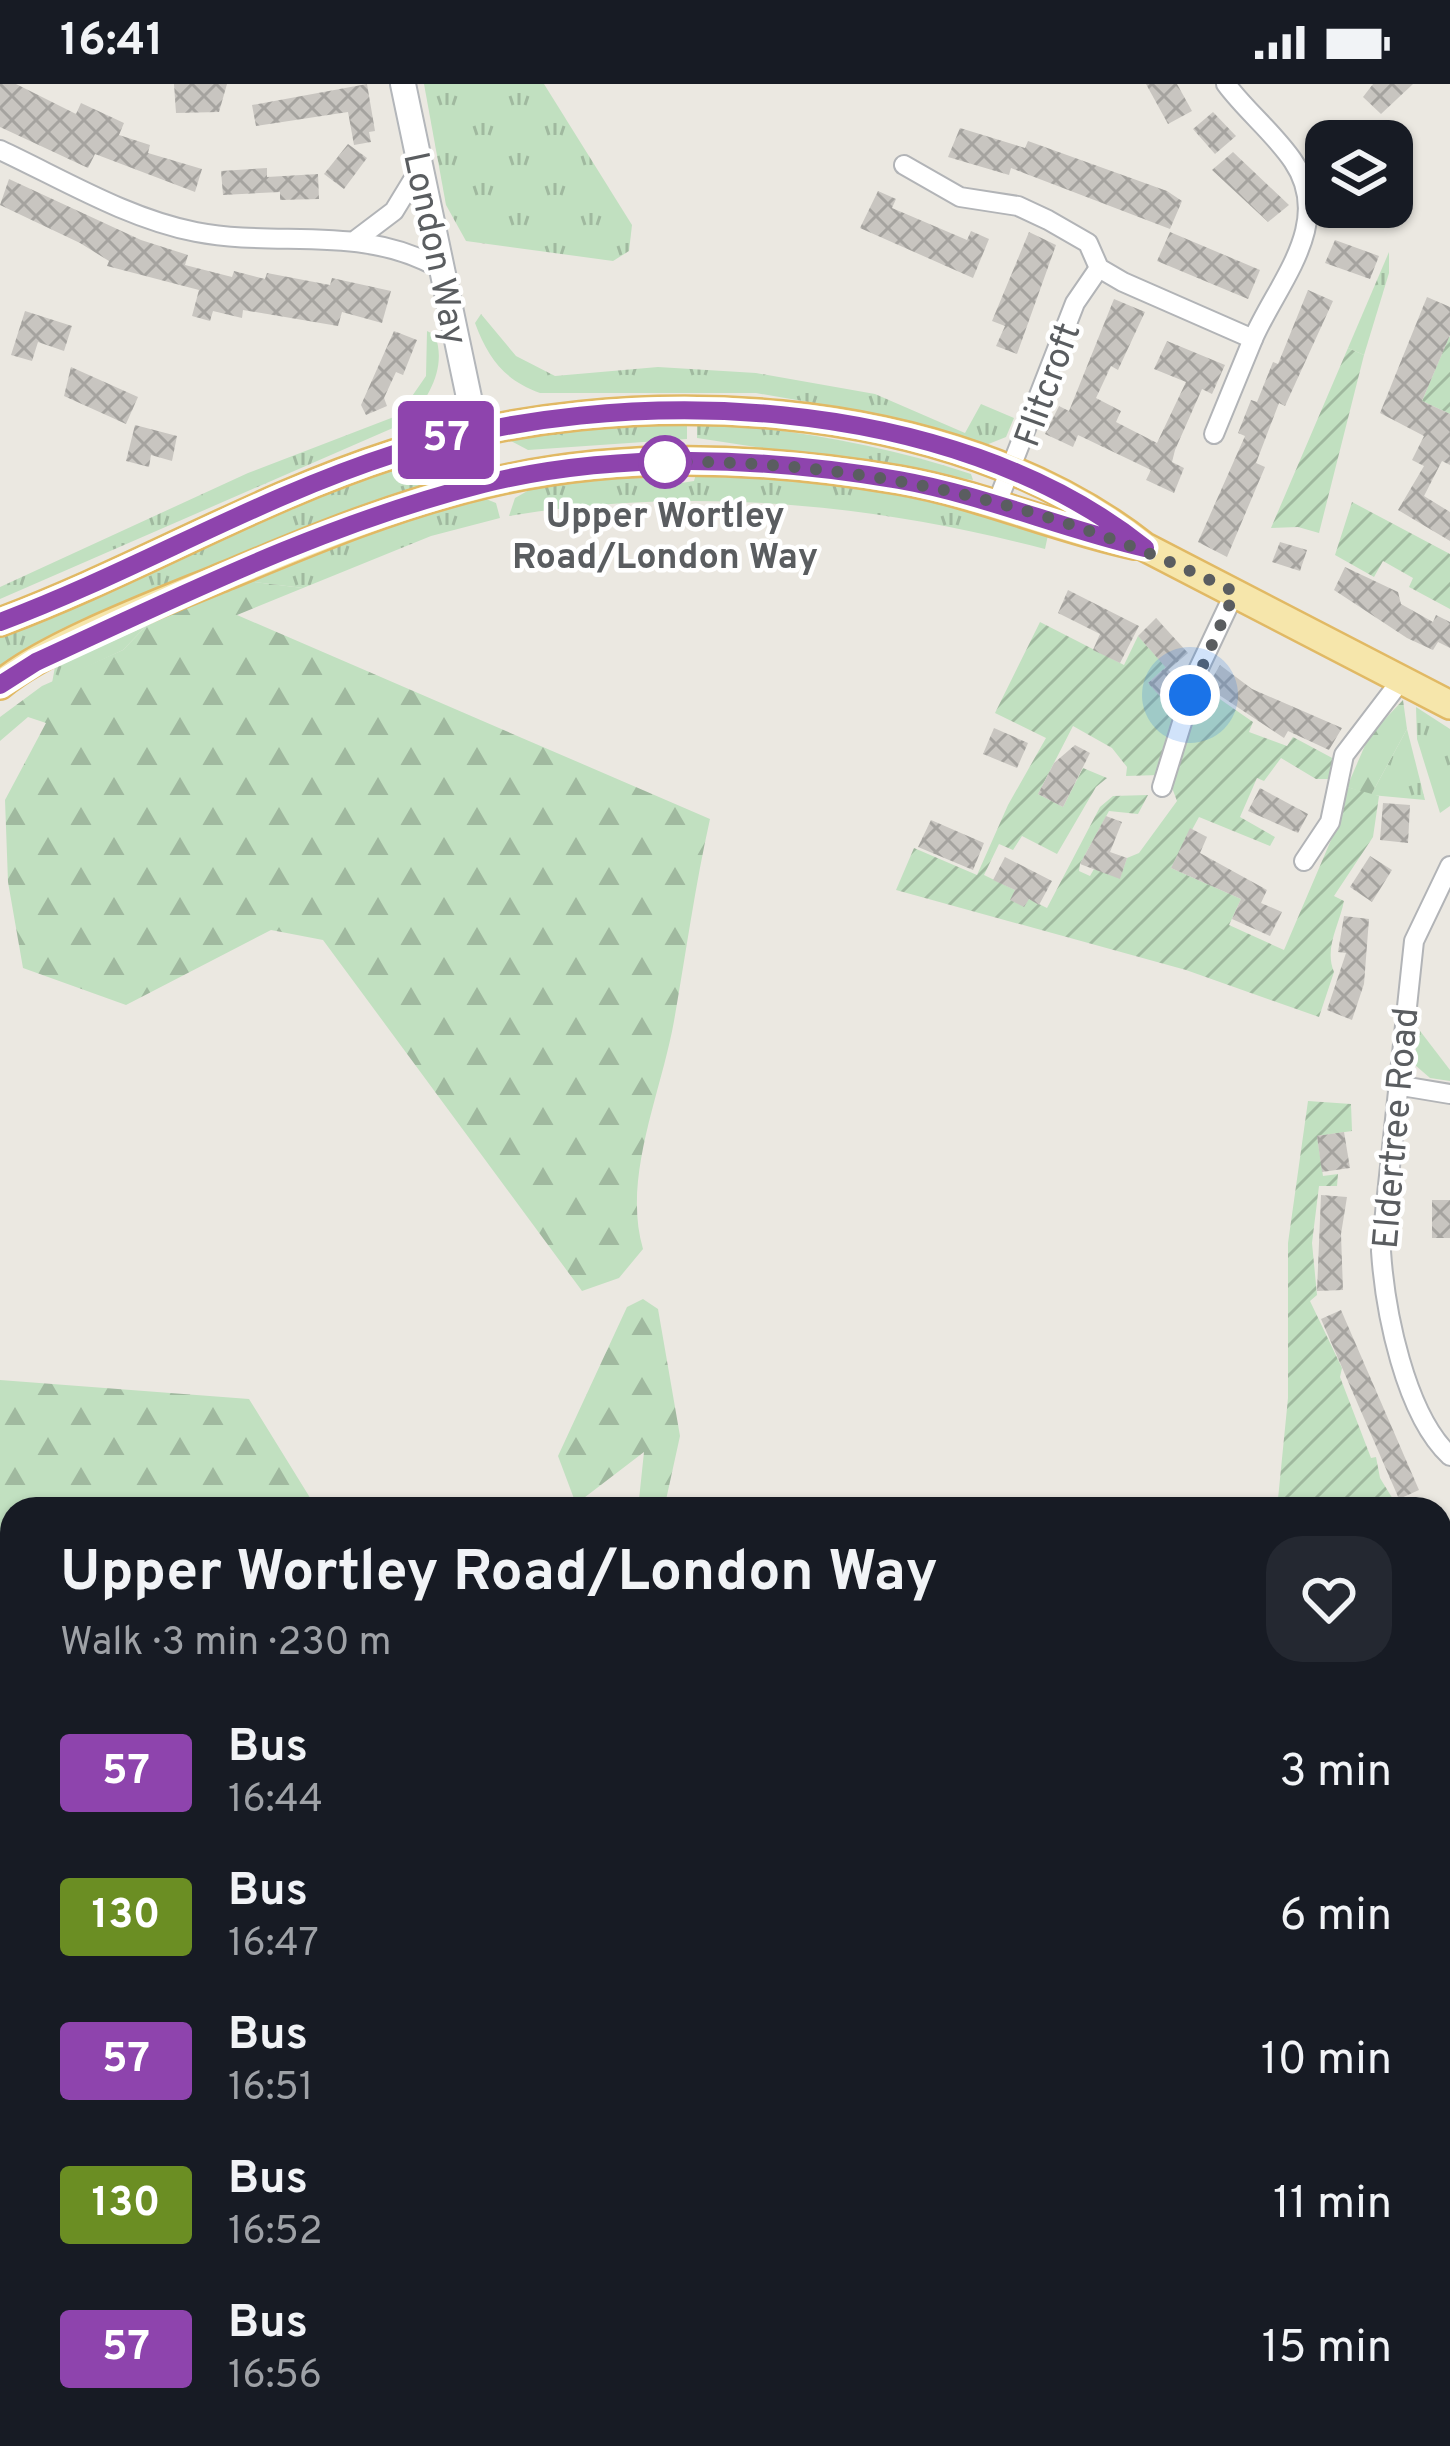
<!DOCTYPE html>
<html lang="en">
<head>
<meta charset="utf-8">
<style>
  body { margin:0; font-family:Overpass,sans-serif; background:#242831; color:#f1f3f6; height:100vh; display:flex; flex-direction:column; font-size:45px; white-space:nowrap }
  * { box-sizing:border-box; margin:0 }
  p { font-size:39px; color:#9ea1a6 }
  .icon { flex:none; width:66px; height:66px; fill:none; stroke:currentColor; stroke-width:2; stroke-linecap:round; stroke-linejoin:round }
  .map { position:relative; flex:1; overflow:hidden }
  .side { position:absolute; left:0px; top:1413px; width:1452px; height:951px; display:flex; flex-direction:column; background:#171b24; border-radius:36px 36px 0 0; box-shadow:0 3px 9px #0004 }
  .side>* { flex:none }
  .badge { padding:0 24px; border-radius:9px; font-size:42px; line-height:78px }
  .tools { position:absolute; left:1305px; top:36px; display:grid; gap:24px }
  .tools a { display:grid; place-items:center; width:108px; height:108px; border-radius:24px; background:#171b24; box-shadow:0 3px 9px #0004; font-size:60px }
  .you { position:absolute; width:60px; height:60px; margin:-30px; border:9px solid #fff; border-radius:50%; background:#1a73e8; box-shadow:0 0 0 18px #1a73e833 }
  .map>.badge { position:absolute; translate:-50% -50%; box-shadow:0 0 0 6px #fff }
  .round { display:grid; place-items:center; flex:none; width:126px; height:126px; border-radius:36px; background:#242831 }
  .headline { display:flex; align-items:center; justify-content:space-between; height:204px; padding:0 60px }
  h1 { font-size:57px; font-weight:700; line-height:90px }
  ul { padding:0; list-style:none }
  li { display:flex; align-items:center; gap:36px; height:144px; padding:0 60px }
  li div { flex:1 }
  li b { display:block; font-size:45px }
  li em { font-style:normal }
  li .badge { min-width:132px; font-weight:700; text-align:center }
  .status { display:flex; justify-content:space-between; align-items:center; height:84px; padding:0 60px; background:#171b24; direction:ltr }
  .status svg { height:33px; fill:currentColor }
  .map>svg:first-child { display:block }
  .grass { fill:url(#grass-tufts) }
  .forest { fill:url(#forest-firs) }
  .garden { fill:url(#garden-furrows) }
  .lines { fill:none; stroke-linecap:round; stroke-linejoin:round }
  .stream { stroke:#a7d6f5; stroke-width:6 }
  .building { fill:url(#building-cross-hatch) }
  .street-casing { stroke:#b2b4b7; stroke-width:22 }
  .secondary-casing { stroke:#b3b6ba; stroke-width:28 }
  .primary-casing { stroke:#e1b964; stroke-width:32 }
  .street { stroke:#fff; stroke-width:18 }
  .secondary { stroke:#fff; stroke-width:24 }
  .primary { stroke:#f6e6ab; stroke-width:27 }
  .line-casing { stroke:#fff; stroke-width:27 }
  .line { stroke:#8e44ad; stroke-width:18 }
  .walk { stroke:#5a5d60; stroke-width:12; stroke-dasharray:0 21.6 }
  .stop-dot { fill:#fff; stroke:#8e44ad; stroke-width:6 }
  .labels { text-anchor:middle; stroke-width:9; stroke-linejoin:round; paint-order:stroke }
  .street-label { font-size:36px; fill:#5a5d60; stroke:#fff }
  .stop-label { font-size:36px; font-weight:bold; fill:#5a5d60; stroke:#fff }
</style>
</head>
<body>
<div class="status"><b>16:41</b><svg viewBox="0 0 49 12"><path d="M0 12V9h3v3zM5 12V6h3v6zM10 12V3h3v9zM15 12V0h3v12zM26 1h20v11H26zM47 4h2v5h-2z"/></svg></div>
<div class="map">
<svg width="1450" height="2362" viewBox="0 0 1450 2362">
  <defs>
    <pattern id="grass-tufts" width="24" height="20" patternUnits="userSpaceOnUse" patternTransform="scale(3)"><rect width="24" height="20" fill="#c1e0c0"/><path d="M3 7l-1-3M5 7V3M7 7l1-3M15 17l-1-3M17 17v-4M19 17l1-3" fill="none" stroke="#a0b99f"/></pattern>
    <pattern id="forest-firs" width="22" height="20" patternUnits="userSpaceOnUse" patternTransform="scale(3)"><rect width="22" height="20" fill="#c1e0c0"/><path d="M5 1l3.5 6h-7zM16 11l3.5 6h-7z" fill="#a0b99f"/></pattern>
    <pattern id="garden-furrows" width="10" height="10" patternUnits="userSpaceOnUse" patternTransform="scale(3)"><rect width="10" height="10" fill="#c1e0c0"/><path d="M-1 1l2-2M0 10L10 0M9 11l2-2" fill="none" stroke="#a0b99f"/></pattern>
    <pattern id="building-cross-hatch" width="8" height="8" patternUnits="userSpaceOnUse" patternTransform="scale(3)"><rect width="8" height="8" fill="#c8c5c0"/><path d="M0 0l8 8M0 8l8-8" fill="none" stroke="#a5a39f"/></pattern>
  </defs>
  <rect width="100%" height="100%" fill="#ebe8e1"/>
  <g class="grass">
    <path d="M424,0H544L632,141L629,167L613,177L466,157L446,121Z"/>
    <path d="M1389,168V189L1364,271L1348,264Z"/>
    <path d="M481,230L516,272L555,292L658,283L756,289L875,310L965,349L981,320L1014,334L1006,353L986,361L872,329L756,309H540C504,296 488,274 475,239Z"/>
    <path d="M427,247L435,251C447,283 429,313 409,337L0,515V503L248,389L399,331L426,292Z"/>
    <path d="M687,338V355L528,366L511,357L578,342Z"/>
    <path d="M697,338C791,345 881,360 971,390L973,396L697,354Z"/>
    <path d="M451,367L454,384L437,399L247,470L0,584V551L319,409Z"/>
    <path d="M657,390L662,402L694,397L696,390C827,397 923,409 1048,451L1045,465C870,419 689,402 509,432L515,414L538,401Z"/>
    <path d="M481,413L496,419L500,434L431,452L303,504L247,497L385,442Z"/>
    <path d="M146,542L123,566L52,599L55,583Z"/>
    <path d="M1416,623L1450,645V722L1440,729L1417,655Z"/>
    <path d="M1407,645L1425,716L1371,711Z"/>
    <path d="M1417,943L1450,986V997L1430,994L1415,981Z"/>
  </g>
  <g class="forest">
    <path d="M247,497L303,504L237,531L710,735C695,802 686,869 674,937C661,1010 622,1094 643,1165L619,1194L582,1207L323,856L271,846L126,921L23,884L8,798L5,716L46,639L28,633L0,657V633L42,602L123,566L146,542Z"/>
    <path d="M1403,616L1407,645L1371,711L1347,703L1369,652Z"/>
    <path d="M643,1215L658,1225L680,1352L664,1425H638L644,1368L576,1420L558,1372L627,1223Z"/>
    <path d="M0,1296L249,1315L317,1425H12V2352H233L234,2362H0Z"/>
    <path d="M332,2352H661L652,2362H325Z"/>
  </g>
  <g class="garden">
    <path d="M1449,253H1450V330L1422,317Z"/>
    <path d="M1348,264L1364,271L1319,449L1298,443L1271,444Z"/>
    <path d="M1352,418L1450,470V525L1409,503L1413,494L1383,477L1374,493L1335,471Z"/>
    <path d="M1040,538L1124,581L1138,552L1166,583L1148,599L1178,625L1159,691L1126,692L1127,683L1112,664L1073,642L1038,710L1063,723L1083,684L1107,694L1096,703L1057,770L1022,752L1013,766L999,760L984,791L1015,806L1011,816L1029,815L1047,824L1100,723L1113,712L1148,711L1138,730L1109,727L1080,780L1079,787L1090,792L1094,785L1120,794L1127,774L1139,769L1177,717L1171,701L1201,602L1253,638L1249,648L1287,662L1293,653L1336,676L1332,695H1316L1281,674L1264,697L1257,694L1240,733L1275,753L1270,762L1199,733L1171,784L1241,815L1229,841L1284,866L1343,728L1347,703L1379,712L1373,753L1334,812L1344,817C1339,842 1324,864 1334,888L1319,933L1186,886L896,806L914,764L977,791L1008,721L1046,654L995,629Z"/>
    <path d="M1308,1017L1351,1020L1352,1047L1317,1052L1323,1092L1338,1090L1337,1102H1319L1312,1159L1317,1211L1310,1217L1342,1284L1340,1293L1371,1374L1376,1373L1380,1394L1399,1425H1277L1288,1314V1159Z"/>
  </g>
  <g class="lines">
    <g class="stream">
      <path d="M7,1638L12,1660"/>
      <path d="M0,2347L8,2362"/>
      <path d="M181,2352L183,2362"/>
      <path d="M521,2362L530,2352"/>
    </g>
  </g>
  <g class="building">
    <path d="M0,0H16L76,30L81,19L124,39L119,51L150,61L148,69L202,85L195,108L95,70L88,84L0,43Z"/>
    <path d="M174,0H227L219,28L176,29Z"/>
    <path d="M367,0L375,47L369,48L371,58L354,61L348,28L256,42L252,21Z"/>
    <path d="M1146,0H1177L1192,27L1168,40Z"/>
    <path d="M1373,0H1413L1381,30L1363,13Z"/>
    <path d="M1213,28L1236,52L1215,70L1193,45Z"/>
    <path d="M960,44L1025,64L1028,57L1167,107L1182,117L1170,145L1011,84L1009,91L948,73Z"/>
    <path d="M348,60L367,74L344,105L324,90Z"/>
    <path d="M1233,68L1289,121L1268,138L1212,86Z"/>
    <path d="M267,84V93L318,90L319,115L280,116V108L223,111L221,87Z"/>
    <path d="M9,95L141,156L188,171L185,181L232,193L234,187L265,195L267,189L330,201L332,194L391,207L382,239L342,228L338,242L243,226L242,234L213,227L210,237L192,232L199,206L107,182L109,177L80,159L0,121Z"/>
    <path d="M878,107L896,115L892,124L967,156L971,147L989,155L973,194L860,144Z"/>
    <path d="M1029,148L1056,161L1017,270L996,262L1005,242L992,237Z"/>
    <path d="M1170,148L1260,186L1248,215L1157,177Z"/>
    <path d="M1335,156L1379,172L1370,195L1325,179Z"/>
    <path d="M1308,206L1333,217L1285,322L1279,319L1256,379L1265,383L1227,473L1198,458L1245,352L1238,349L1251,316L1257,318L1273,278L1278,280Z"/>
    <path d="M1427,213L1450,223V251L1422,317L1450,330V381L1442,377L1424,412L1450,428V457L1398,426L1424,382L1412,376L1424,352L1380,329Z"/>
    <path d="M1114,215L1145,228L1118,286L1111,282L1096,314L1121,327L1116,338L1157,359L1186,298L1154,285L1167,257L1225,281L1212,310L1202,305L1175,366L1172,378L1184,384L1174,409L1146,396L1151,386L1078,351L1073,363L1045,350L1059,322L1069,327Z"/>
    <path d="M25,227L72,242L64,267L38,258L32,277L11,271Z"/>
    <path d="M394,247L417,256L403,291L396,288L384,314L387,322L366,331L361,321Z"/>
    <path d="M71,283L138,313L126,340L64,312Z"/>
    <path d="M135,341L177,352L172,377L151,371L149,383L126,377Z"/>
    <path d="M1280,458L1307,466L1300,487L1272,478Z"/>
    <path d="M1345,483L1398,508L1401,520L1433,538L1436,531L1450,538V564L1438,558L1433,566L1407,554L1334,506Z"/>
    <path d="M1068,506L1139,542L1120,579L1093,566L1100,550L1058,529Z"/>
    <path d="M1156,534L1188,569L1168,586L1138,552Z"/>
    <path d="M1220,581L1252,605L1342,644L1329,666L1288,647L1284,654L1207,603Z"/>
    <path d="M1166,583L1180,599L1166,619L1148,599Z"/>
    <path d="M994,644L1028,659L1017,684L983,670Z"/>
    <path d="M1075,661L1090,669L1063,723L1038,710L1054,679Z"/>
    <path d="M1260,704L1308,730L1298,749L1248,727Z"/>
    <path d="M1383,719L1410,721L1408,759L1380,756Z"/>
    <path d="M1106,732L1122,738L1110,768L1127,774L1120,795L1080,780Z"/>
    <path d="M931,736L984,759L973,786L918,763Z"/>
    <path d="M1190,744L1207,753L1200,769L1267,806L1261,819L1282,828L1270,852L1232,835L1241,815L1171,784Z"/>
    <path d="M1370,772L1392,786L1372,818L1350,803Z"/>
    <path d="M1005,773L1052,797L1039,821L1029,815L1024,823L1010,816L1015,806L993,796Z"/>
    <path d="M1344,832L1369,835L1364,900L1352,936L1327,926L1346,869L1338,868Z"/>
    <path d="M1344,1048L1350,1084L1322,1088L1317,1052Z"/>
    <path d="M1321,1111L1347,1113L1341,1150L1343,1206L1317,1207Z"/>
    <rect x="1432" y="1116" width="18" height="38"/>
    <path d="M1341,1226L1419,1406L1399,1415L1321,1235Z"/>
  </g>
  <g class="lines">
    <g class="street-casing">
      <g id="street">
        <path d="M0,66C62,95 128,135 196,148C279,164 362,140 439,184"/>
        <path d="M904,81L960,113L1018,122L1048,136L1088,159L1099,184L1123,198L1253,255C1278,198 1335,139 1293,77C1274,49 1246,27 1226,0"/>
        <path d="M357,155L394,127L419,86"/>
        <path d="M1214,350L1253,255"/>
        <path d="M997,419L1075,219L1099,184"/>
        <path d="M1162,703L1199,584L1235,508"/>
        <path d="M1304,777L1330,738L1344,671L1402,595"/>
        <path d="M1450,782L1414,857L1381,1167C1385,1227 1405,1330 1450,1372"/>
        <path d="M1396,1001L1450,1010"/>
      </g>
    </g>
    <g class="secondary-casing">
      <path id="secondary" d="M403,0L487,399"/>
    </g>
    <g class="primary-casing">
      <g id="primary">
        <path d="M0,538C134,488 257,414 394,370C622,296 950,309 1145,463L1450,621"/>
        <path d="M0,601C46,561 168,516 228,491C312,456 395,421 484,400C618,367 764,373 899,396C980,410 1055,444 1135,461"/>
      </g>
    </g>
    <use href="#street" class="street"/>
    <use href="#secondary" class="secondary"/>
    <use href="#primary" class="primary"/>
  </g>
  <g class="lines">
    <g class="line-casing">
      <path id="line" d="M0,538C134,488 257,414 394,370C622,296 951,309 1145,464C1062,445 984,411 899,396C765,373 616,367 483,400C327,439 182,511 36,578L0,601"/>
    </g>
    <use href="#line" class="line"/>
    <path class="walk" d="M665,378C862,375 1059,421 1235,508L1190,611"/>
  </g>
  <circle class="stop-dot" cx="665" cy="378" r="24"/>
  <g class="labels">
    <g class="street-label">
      <text transform="translate(437 164) rotate(78)" y="13">London Way</text>
      <text transform="translate(1046 300) rotate(-70)" y="13">Flitcroft</text>
      <text transform="translate(1394 1044) rotate(-85)" y="13">Eldertree Road</text>
    </g>
    <g class="stop-label">
      <text x="665" y="443">Upper Wortley<tspan x="665" dy="41">Road/London Way</tspan></text>
    </g>
  </g>
</svg>
<div class="tools">
<a><svg class="icon" aria-label="layers" viewBox="0 0 24 24"><path d="M12 4l9 5-9 5-9-5zM3 14l9 5 9-5"/></svg></a>
</div>
<div class="you" style="left:1190px;top:611px"></div>
<b class="badge" style="left:446px;top:356px;background:#8e44ad;color:#fff">57</b>
<section class="side">
<div class="headline"><div><h1>Upper Wortley Road/London Way</h1><p>Walk · 3 min · 230 m</p></div><a class="round"><svg class="icon" aria-label="heart" viewBox="0 0 24 24"><path d="M12 20l-8-8c-3-5 5-10 8-4 3-6 11-1 8 4z"/></svg></a></div>
<ul>
<li><span class="badge" style="background:#8e44ad;color:#fff">57</span><div><b>Bus</b><p>16:44</p></div><em>3 min</em></li>
<li><span class="badge" style="background:#6b8e23;color:#fff">130</span><div><b>Bus</b><p>16:47</p></div><em>6 min</em></li>
<li><span class="badge" style="background:#8e44ad;color:#fff">57</span><div><b>Bus</b><p>16:51</p></div><em>10 min</em></li>
<li><span class="badge" style="background:#6b8e23;color:#fff">130</span><div><b>Bus</b><p>16:52</p></div><em>11 min</em></li>
<li><span class="badge" style="background:#8e44ad;color:#fff">57</span><div><b>Bus</b><p>16:56</p></div><em>15 min</em></li>
</ul>
</section>
</div>
</body>
</html>
